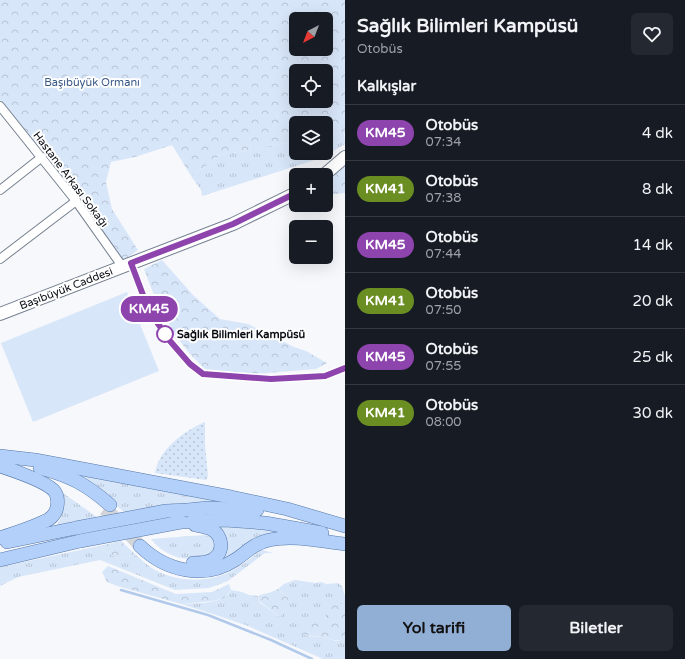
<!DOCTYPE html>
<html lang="tr">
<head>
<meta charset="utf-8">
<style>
  body { margin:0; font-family:"Varela Round",sans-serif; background:#242831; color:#f1f3f6; height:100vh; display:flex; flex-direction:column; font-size:15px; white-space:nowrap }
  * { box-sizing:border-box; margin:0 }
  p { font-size:13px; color:#9ea1a6 }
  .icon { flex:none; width:22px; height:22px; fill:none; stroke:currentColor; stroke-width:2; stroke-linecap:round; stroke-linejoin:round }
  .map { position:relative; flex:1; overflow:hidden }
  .sheet { display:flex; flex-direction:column; background:#171b24; width:340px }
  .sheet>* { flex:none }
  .badge { padding:0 8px; border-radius:13px; font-size:14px; line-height:26px }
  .needle { width:26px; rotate:222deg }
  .controls { position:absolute; left:289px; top:12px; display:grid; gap:8px }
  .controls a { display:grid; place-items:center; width:44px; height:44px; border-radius:6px; background:#171b24; box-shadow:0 4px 16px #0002; font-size:20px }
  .map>.badge { position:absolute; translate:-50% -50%; box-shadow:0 0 0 2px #fff }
  h2 { padding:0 12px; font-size:15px; line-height:36px }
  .round { display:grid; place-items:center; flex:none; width:42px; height:42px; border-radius:6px; background:#242831 }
  .head { display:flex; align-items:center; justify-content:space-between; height:68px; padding:0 12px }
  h1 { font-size:19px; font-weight:700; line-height:30px }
  .button { display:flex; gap:8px; margin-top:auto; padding:8px 12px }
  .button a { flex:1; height:46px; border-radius:6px; background:#91aed4; color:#111; font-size:16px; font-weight:700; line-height:46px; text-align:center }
  .button a+a { background:#242831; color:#f1f3f6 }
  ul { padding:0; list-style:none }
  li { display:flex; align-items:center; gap:12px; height:56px; padding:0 12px; border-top:1px solid #363941 }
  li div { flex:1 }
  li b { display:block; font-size:15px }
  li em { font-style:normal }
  li .badge { min-width:44px; font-weight:700; text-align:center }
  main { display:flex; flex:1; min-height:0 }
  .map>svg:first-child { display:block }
  .grass { fill:url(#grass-tufts) }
  .forest { fill:url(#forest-crowns); fill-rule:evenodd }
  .garden { fill:url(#garden-dots) }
  .pitch { fill:#d8e6f9 }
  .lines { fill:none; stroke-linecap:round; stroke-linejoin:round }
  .stream { stroke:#b1c9ea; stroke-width:2.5 }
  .primary-tunnel { stroke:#d2d5d9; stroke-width:13; stroke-dasharray:13 6; stroke-linecap:butt }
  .minor-casing { stroke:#768090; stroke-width:10 }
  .secondary-casing { stroke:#768090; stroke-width:14 }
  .primary-casing { stroke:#5677a7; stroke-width:14 }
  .minor { stroke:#fff; stroke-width:8 }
  .secondary { stroke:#fff; stroke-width:12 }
  .primary { stroke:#b2d0fa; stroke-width:13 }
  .primary-bridge-casing { stroke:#5677a7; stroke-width:14; stroke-linecap:butt }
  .primary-bridge { stroke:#b2d0fa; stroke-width:13 }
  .line-casing { stroke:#fff; stroke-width:9 }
  .line { stroke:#8e44ad; stroke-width:6 }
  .stop-dot { fill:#fff; stroke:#8e44ad; stroke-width:2 }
  .labels { text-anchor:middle; stroke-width:4; stroke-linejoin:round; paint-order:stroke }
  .park-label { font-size:11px; fill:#385885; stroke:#fff }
  .street-label { font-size:11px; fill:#090c12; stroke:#fff }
  .stop-label { font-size:11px; font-weight:bold; fill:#090c12; stroke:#fff; text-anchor:start }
</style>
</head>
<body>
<main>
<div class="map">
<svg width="345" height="659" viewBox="0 0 345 659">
  <defs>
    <pattern id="grass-tufts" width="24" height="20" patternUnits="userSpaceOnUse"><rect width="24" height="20" fill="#d8e6f9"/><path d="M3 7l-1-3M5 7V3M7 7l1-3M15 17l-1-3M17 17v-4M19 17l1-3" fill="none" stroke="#b8c4d4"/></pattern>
    <pattern id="forest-crowns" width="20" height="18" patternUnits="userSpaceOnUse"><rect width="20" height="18" fill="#d8e6f9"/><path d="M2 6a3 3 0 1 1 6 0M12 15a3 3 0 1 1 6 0" fill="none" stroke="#b8c4d4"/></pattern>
    <pattern id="garden-dots" width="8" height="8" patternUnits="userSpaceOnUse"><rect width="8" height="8" fill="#d8e6f9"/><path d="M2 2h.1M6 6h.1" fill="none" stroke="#b8c4d4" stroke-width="1.8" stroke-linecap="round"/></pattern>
  </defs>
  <rect width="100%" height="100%" fill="#f6f8fc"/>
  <g class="grass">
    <path d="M344,132L345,144L324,157L202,196L201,190L191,176L221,155L296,141V153H326V135Z"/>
    <path d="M73,474L235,503L126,514L116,505Z"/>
    <path d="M63,493L101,520L54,528C63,518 64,509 61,496Z"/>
    <path d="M218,526L263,529L284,533L212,566L226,538L224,532Z"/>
    <path d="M204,535C212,537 214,538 216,547L211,557C204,558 196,560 189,559C175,559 159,550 151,539Z"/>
    <path d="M99,546C109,557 122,560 136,555C142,560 148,566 155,570C179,583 211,583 235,569C244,564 253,556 262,550L273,553H265L228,581L209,588L175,590L100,560L18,577L0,586V567Z"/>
    <path d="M295,580L315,583L321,582L327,584L338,583L342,586L345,596V605L339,604L324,620H309L306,636L323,637L336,641L345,639V659H323L248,626L210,613L181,604C196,603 223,605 231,590L242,592L249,595L258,596L259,602L280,617L288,598L278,589L284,584Z"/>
  </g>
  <g class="forest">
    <path d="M0,0H345V134L344,132L326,135V123H296V141L221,155L191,176L172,145L135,157L111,162L106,182L112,209L138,250L123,261L45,154L0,100ZM296,19H326V49H296ZM296,71H326V101H296Z"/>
    <path d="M345,166V193L327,195L326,181Z"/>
    <path d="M162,260L193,295L220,319L248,324L294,347L306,351L327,363L316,369L255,374L205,369L190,354L176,336L157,303L144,269Z"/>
    <path d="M121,541L136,555C122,560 109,557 99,546Z"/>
    <path d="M108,566L176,594L212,592L229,584L231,590L224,598L213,601L181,604L117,586L107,582L102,572Z"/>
    <path d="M278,589L288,598L289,605L280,617L259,601L258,596C265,593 271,593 278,589Z"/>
    <path d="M339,604L345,605V639C333,642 334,639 322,637C310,635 309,638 297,631L300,622L309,620H324L327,617L325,612L332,605Z"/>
  </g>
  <path class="garden" d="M205,422V445L208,476L206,480L155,473C159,449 184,431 205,422Z"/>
  <path class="pitch" d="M127,292L159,371L33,422L1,343Z"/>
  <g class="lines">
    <path class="stream" d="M121,590L208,615L271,640L312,659"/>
    <path class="primary-tunnel" d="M104,509L113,516L140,546"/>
    <g class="minor-casing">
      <g id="minor">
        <path d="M0,106L76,201L122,266"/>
        <path d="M0,190L42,157"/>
        <path d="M0,259L76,201"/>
      </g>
    </g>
    <g class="secondary-casing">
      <g id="secondary">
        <path d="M324,175L345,157"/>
        <path d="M0,314L233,224L296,193"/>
      </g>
    </g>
    <g class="primary-casing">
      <g id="primary">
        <path d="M0,456L35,460L231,497L287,509L345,526"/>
        <path d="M0,466C12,470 48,482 55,492C58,497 58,502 57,507C56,514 50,520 43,522C31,528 14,533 0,538"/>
        <path d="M40,468C70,476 86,484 110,505"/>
        <path d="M188,510L208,508L257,510"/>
        <path d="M181,522L225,520L265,523L322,533"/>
        <path d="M7,542L76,528"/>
        <path d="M140,546C166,571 204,580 235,560C247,552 253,544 269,540C294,535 320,541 345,544"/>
        <path d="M0,560L80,541"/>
        <path d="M193,563C200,563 206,563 212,560C225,553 223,535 211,529C206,527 200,526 195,525"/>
      </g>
    </g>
    <use href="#minor" class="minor"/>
    <use href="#secondary" class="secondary"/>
    <use href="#primary" class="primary"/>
    <g class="primary-bridge-casing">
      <g id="primary-bridge">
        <path d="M76,528L166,511L188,510"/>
        <path d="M80,541L181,522"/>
      </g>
    </g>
    <use href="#primary-bridge" class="primary-bridge"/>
  </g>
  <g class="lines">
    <g class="line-casing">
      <path id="line" d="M296,193L233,224L131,263L146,303L152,315L170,341L190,364L203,374L271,379L325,376L345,368"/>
    </g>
    <use href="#line" class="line"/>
  </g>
  <circle class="stop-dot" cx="165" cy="334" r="8"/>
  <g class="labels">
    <g class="park-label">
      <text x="92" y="86">Başıbüyük Ormanı</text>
    </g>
    <g class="street-label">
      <text transform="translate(71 179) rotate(53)" y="4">Hastane Arkası Sokağı</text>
      <text transform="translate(66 288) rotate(-21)" y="4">Başıbüyük Caddesi</text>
    </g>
    <g class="stop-label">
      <text x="177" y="338">Sağlık Bilimleri Kampüsü</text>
    </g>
  </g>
</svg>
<div class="controls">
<a><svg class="needle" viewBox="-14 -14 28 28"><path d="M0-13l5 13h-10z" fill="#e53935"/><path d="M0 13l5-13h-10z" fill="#9ea1a6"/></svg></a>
<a><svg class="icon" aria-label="locate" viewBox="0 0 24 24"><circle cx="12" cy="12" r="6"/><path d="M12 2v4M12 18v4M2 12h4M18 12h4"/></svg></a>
<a><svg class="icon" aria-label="layers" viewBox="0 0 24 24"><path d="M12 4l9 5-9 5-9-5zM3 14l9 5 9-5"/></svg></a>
<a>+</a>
<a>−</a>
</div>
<b class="badge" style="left:149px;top:309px;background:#8e44ad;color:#fff">KM45</b>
</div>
<section class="sheet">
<div class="head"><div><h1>Sağlık Bilimleri Kampüsü</h1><p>Otobüs</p></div><a class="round"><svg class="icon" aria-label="heart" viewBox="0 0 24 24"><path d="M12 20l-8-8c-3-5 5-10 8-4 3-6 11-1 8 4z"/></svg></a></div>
<h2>Kalkışlar</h2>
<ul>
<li><span class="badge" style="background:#8e44ad;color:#fff">KM45</span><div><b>Otobüs</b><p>07:34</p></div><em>4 dk</em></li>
<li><span class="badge" style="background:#6b8e23;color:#fff">KM41</span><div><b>Otobüs</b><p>07:38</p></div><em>8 dk</em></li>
<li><span class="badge" style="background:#8e44ad;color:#fff">KM45</span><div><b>Otobüs</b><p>07:44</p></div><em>14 dk</em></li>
<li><span class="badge" style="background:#6b8e23;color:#fff">KM41</span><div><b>Otobüs</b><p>07:50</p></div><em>20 dk</em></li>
<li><span class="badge" style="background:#8e44ad;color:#fff">KM45</span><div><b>Otobüs</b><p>07:55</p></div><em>25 dk</em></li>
<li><span class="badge" style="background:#6b8e23;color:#fff">KM41</span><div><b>Otobüs</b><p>08:00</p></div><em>30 dk</em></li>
</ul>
<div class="button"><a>Yol tarifi</a><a>Biletler</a></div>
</section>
</main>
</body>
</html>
